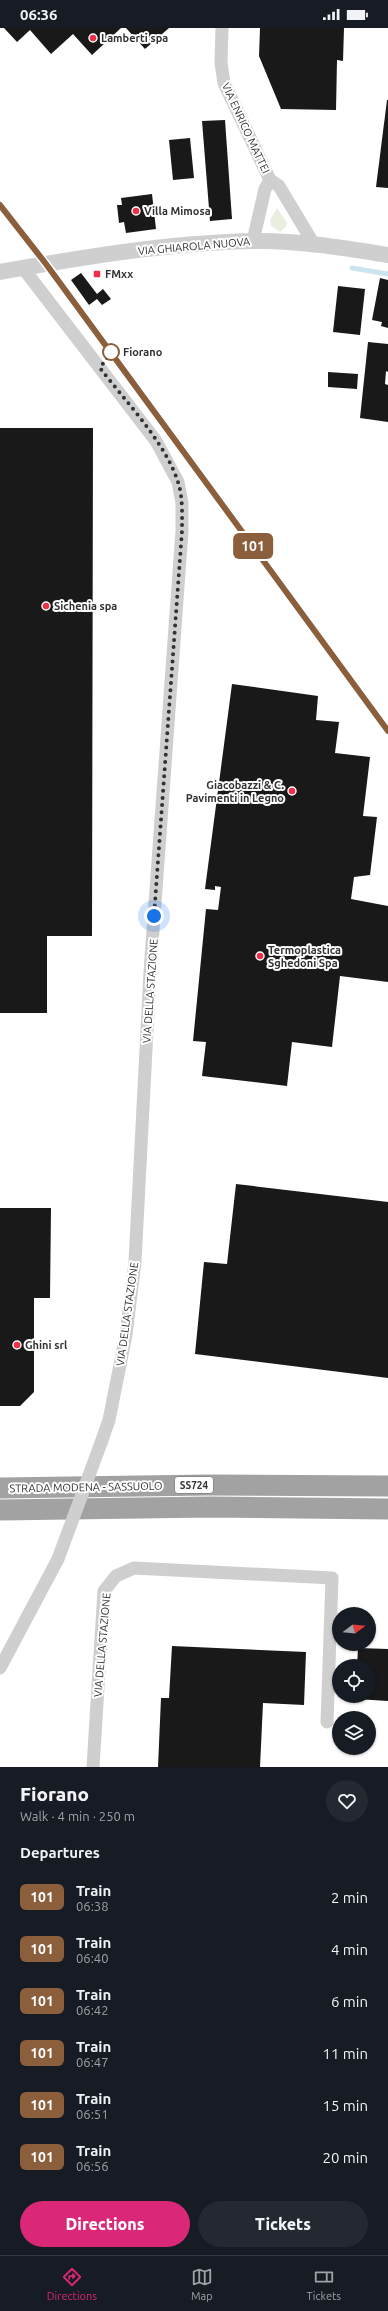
<!DOCTYPE html>
<html lang="en">
<head>
<meta charset="utf-8">
<style>
  body { margin:0; font-family:Ubuntu,sans-serif; background:#242831; color:#f1f3f6; height:100vh; display:flex; flex-direction:column; font-size:15px; white-space:nowrap }
  * { box-sizing:border-box; margin:0 }
  p { font-size:13px; color:#9ea1a6 }
  .icon { flex:none; width:22px; height:22px; fill:none; stroke:currentColor; stroke-width:2; stroke-linecap:round; stroke-linejoin:round }
  .map { position:relative; height:1739px; overflow:hidden }
  .details { display:flex; flex-direction:column; background:#171b24; flex:1 }
  .details>* { flex:none }
  .badge { padding:0 8px; border-radius:6px; font-size:14px; line-height:26px }
  .needle { width:26px; rotate:74deg }
  .fabs { position:absolute; left:332px; top:1579px; display:grid; gap:8px }
  .fabs a { display:grid; place-items:center; width:44px; height:44px; border-radius:50%; background:#171b24; box-shadow:0 1px 3px #0004; font-size:20px }
  .you { position:absolute; width:20px; height:20px; margin:-10px; border:3px solid #fff; border-radius:50%; background:#1a73e8; box-shadow:0 0 0 6px #1a73e833 }
  .map>.badge { position:absolute; translate:-50% -50%; box-shadow:0 0 0 2px #fff }
  h2 { padding:0 20px; font-size:15px; line-height:36px }
  .round { display:grid; place-items:center; flex:none; width:42px; height:42px; border-radius:21px; background:#242831 }
  .summary { display:flex; align-items:center; justify-content:space-between; height:68px; padding:0 20px }
  h1 { font-size:19px; font-weight:800; line-height:30px }
  .action { display:flex; gap:8px; margin-top:auto; padding:8px 20px }
  .action a { flex:1; height:46px; border-radius:24px; background:#db2777; color:#fff; font-size:16px; font-weight:800; line-height:46px; text-align:center }
  .action a+a { background:#242831; color:#f1f3f6 }
  ul { padding:0; list-style:none }
  li { display:flex; align-items:center; gap:12px; height:52px; padding:0 20px }
  li div { flex:1 }
  li b { display:block; font-size:15px }
  li em { font-style:normal }
  li .badge { min-width:44px; font-weight:700; text-align:center }
  .status { display:flex; justify-content:space-between; align-items:center; height:28px; padding:0 20px; background:#171b24; direction:ltr }
  .status svg { height:11px; fill:currentColor }
  .menu { display:flex; justify-content:space-around; align-items:center; height:56px; border-top:1px solid #363941; background:#171b24; font-size:11px; color:#9ea1a6 }
  .menu a { display:grid; justify-items:center; gap:2px }
  .menu .active { color:#db2777 }
  .map>svg:first-child { display:block }
  .green { fill:#e9efe0 }
  .lines { fill:none; stroke-linecap:round; stroke-linejoin:round }
  .stream { stroke:#cce4ef; stroke-width:5 }
  .building { fill:#191919 }
  .minor { stroke:#cfcfcf; stroke-width:13 }
  .tertiary { stroke:#cfcfcf; stroke-width:16 }
  .trunk { stroke:#a2a2a2; stroke-width:21 }
  .rail-casing { stroke:#878787; stroke-width:4.5 }
  .rail { stroke:#fff; stroke-width:3; stroke-dasharray:9; stroke-linecap:butt }
  .minor-bridge { stroke:#cfcfcf; stroke-width:13 }
  .line-casing { stroke:#fff; stroke-width:9 }
  .line { stroke:#8b5e3c; stroke-width:6 }
  .walk { stroke:#323232; stroke-width:4; stroke-dasharray:0 7.2 }
  .poi-dot { fill:#ee2f49; stroke:#fff; stroke-width:1.5 }
  .stop-dot { fill:#fff; stroke:#8b5e3c; stroke-width:2 }
  .labels { text-anchor:middle; stroke-width:4; stroke-linejoin:round; paint-order:stroke }
  .shield { fill:#fff; stroke:#707070; stroke-width:1 }
  .shield-label { font-size:10px; font-weight:bold; fill:#323232 }
  .poi-label { font-size:11px; font-weight:bold; fill:#323232; stroke:#fff; text-anchor:start }
  .street-label { font-size:11px; fill:#323232; stroke:#fff }
  .stop-label { font-size:11px; font-weight:bold; fill:#323232; stroke:#fff; text-anchor:start }
</style>
</head>
<body>
<div class="status"><b>06:36</b><svg viewBox="0 0 49 12"><path d="M0 12V9h3v3zM5 12V6h3v6zM10 12V3h3v9zM15 12V0h3v12zM26 1h20v11H26zM47 4h2v5h-2z"/></svg></div>
<div class="map">
<svg width="388" height="1739" viewBox="0 0 388 1739">
  <rect width="100%" height="100%" fill="#fff"/>
  <path class="green" d="M277,180L287,195L286,199L280,204L271,198L270,192Z"/>
  <g class="lines">
    <path class="stream" d="M352,240L388,246"/>
  </g>
  <g class="building">
    <path d="M4,0H121L92,27L73,6L51,26L30,2L17,14Z"/>
    <path d="M126,0H169L145,21Z"/>
    <path d="M260,0H344L343,33L337,32L336,82L281,81L259,28Z"/>
    <path d="M387,72H388V160L376,159Z"/>
    <path d="M225,92L232,191L210,193L202,93Z"/>
    <path d="M190,110L194,150L173,152L169,112Z"/>
    <path d="M152,166L156,201L126,205L124,194L119,195L117,177H122L121,170Z"/>
    <path d="M81,245L97,266L103,261L111,271L102,277L97,271L89,277L71,252Z"/>
    <path d="M380,250L388,252V300L381,298L382,294L372,292Z"/>
    <path d="M338,258L365,261L360,307L333,304Z"/>
    <path d="M368,314L388,316V344L386,343L385,356L388,357V394L360,390Z"/>
    <path d="M328,344L358,346L357,361L328,359Z"/>
    <path d="M0,400H93L92,908H47V985H0Z"/>
    <path d="M232,656L318,668L316,692L339,694L335,725L370,729L363,788L377,789L370,847L354,849L351,871L388,878V954L340,948L332,1019L292,1014L287,1058L202,1048L206,1014L193,1013L206,881L218,882L221,859L215,858V862L205,861Z"/>
    <path d="M236,1156L388,1174V1350L195,1326L204,1234L227,1236Z"/>
    <path d="M0,1180H51L50,1270H34V1364L20,1378H0Z"/>
    <path d="M172,1618L306,1624L304,1677L263,1675L260,1739H158L161,1670H169Z"/>
    <path d="M358,1620L388,1621V1673L356,1671V1668H369V1638H357Z"/>
  </g>
  <g class="lines">
    <g class="minor">
      <path d="M222,0L221,35L224,55L270,152L279,158L315,218"/>
      <path d="M253,213L265,161L270,152"/>
      <path d="M23,240L156,413L178,454L182,475V503L150,944L135,1234L126,1307L109,1392L101,1415"/>
      <path d="M0,1640L58,1531"/>
      <path d="M93,1739L104,1563L116,1548L134,1540L332,1550L327,1694"/>
    </g>
    <path class="tertiary" d="M0,244C83,229 168,215 252,213C296,212 345,220 388,227"/>
    <g class="trunk">
      <path d="M0,1460L208,1457L388,1458"/>
      <path d="M0,1482L210,1479L388,1481"/>
    </g>
    <g class="rail-casing">
      <path id="rail" d="M0,177L46,236L388,703"/>
    </g>
    <use href="#rail" class="rail"/>
    <path class="minor-bridge" d="M58,1531L101,1415"/>
  </g>
  <g class="lines">
    <g class="line-casing">
      <path id="line" d="M0,177L46,236L388,703"/>
    </g>
    <use href="#line" class="line"/>
    <path class="walk" d="M111,324L100,340C126,374 165,414 178,454C183,469 182,487 182,503L154,888"/>
  </g>
  <g class="poi-dot">
    <circle cx="93" cy="10" r="4"/>
    <circle cx="136" cy="183" r="4"/>
    <rect x="93" y="242" width="8" height="8" rx="2"/>
    <circle cx="46" cy="578" r="4"/>
    <circle cx="292" cy="763" r="4"/>
    <circle cx="260" cy="928" r="4"/>
    <circle cx="17" cy="1317" r="4"/>
  </g>
  <circle class="stop-dot" cx="111" cy="324" r="8"/>
  <g class="labels">
    <rect class="shield" x="175" y="1449" width="38" height="16" rx="3"/>
    <g class="shield-label">
      <text x="194" y="1461">SS724</text>
    </g>
    <g class="poi-label">
      <text x="101" y="14">Lamberti spa</text>
      <text x="144" y="187">Villa Mimosa</text>
      <text x="105" y="250">FMxx</text>
      <text x="54" y="582">Sichenia spa</text>
      <text x="284" y="761" text-anchor="end">Giacobazzi &amp; C.<tspan x="284" dy="13">Pavimenti in Legno</tspan></text>
      <text x="268" y="926">Termoplastica<tspan x="268" dy="13">Sghedoni Spa</tspan></text>
      <text x="25" y="1321">Ghini srl</text>
    </g>
    <g class="street-label">
      <text transform="translate(246 100) rotate(65)" y="4">VIA ENRICO MATTEI</text>
      <text transform="translate(194 218) rotate(-5)" y="4">VIA GHIAROLA NUOVA</text>
      <text transform="translate(150 963) rotate(-86)" y="4">VIA DELLA STAZIONE</text>
      <text transform="translate(127 1286) rotate(-82)" y="4">VIA DELLA STAZIONE</text>
      <text transform="translate(86 1459) rotate(-1)" y="4">STRADA MODENA - SASSUOLO</text>
      <text transform="translate(102 1617) rotate(-85)" y="4">VIA DELLA STAZIONE</text>
    </g>
    <g class="stop-label">
      <text x="123" y="328">Fiorano</text>
    </g>
  </g>
</svg>
<div class="fabs">
<a><svg class="needle" viewBox="-14 -14 28 28"><path d="M0-13l5 13h-10z" fill="#e53935"/><path d="M0 13l5-13h-10z" fill="#9ea1a6"/></svg></a>
<a><svg class="icon" aria-label="locate" viewBox="0 0 24 24"><circle cx="12" cy="12" r="6"/><path d="M12 2v4M12 18v4M2 12h4M18 12h4"/></svg></a>
<a><svg class="icon" aria-label="layers" viewBox="0 0 24 24"><path d="M12 4l9 5-9 5-9-5zM3 14l9 5 9-5"/></svg></a>
</div>
<div class="you" style="left:154px;top:888px"></div>
<b class="badge" style="left:253px;top:518px;background:#8b5e3c;color:#fff">101</b>
</div>
<section class="details">
<div class="summary"><div><h1>Fiorano</h1><p>Walk · 4 min · 250 m</p></div><a class="round"><svg class="icon" aria-label="heart" viewBox="0 0 24 24"><path d="M12 20l-8-8c-3-5 5-10 8-4 3-6 11-1 8 4z"/></svg></a></div>
<h2>Departures</h2>
<ul>
<li><span class="badge" style="background:#8b5e3c;color:#fff">101</span><div><b>Train</b><p>06:38</p></div><em>2 min</em></li>
<li><span class="badge" style="background:#8b5e3c;color:#fff">101</span><div><b>Train</b><p>06:40</p></div><em>4 min</em></li>
<li><span class="badge" style="background:#8b5e3c;color:#fff">101</span><div><b>Train</b><p>06:42</p></div><em>6 min</em></li>
<li><span class="badge" style="background:#8b5e3c;color:#fff">101</span><div><b>Train</b><p>06:47</p></div><em>11 min</em></li>
<li><span class="badge" style="background:#8b5e3c;color:#fff">101</span><div><b>Train</b><p>06:51</p></div><em>15 min</em></li>
<li><span class="badge" style="background:#8b5e3c;color:#fff">101</span><div><b>Train</b><p>06:56</p></div><em>20 min</em></li>
</ul>
<div class="action"><a>Directions</a><a>Tickets</a></div>
</section>
<nav class="menu">
<a class="active"><svg class="icon" aria-label="directions" viewBox="0 0 24 24"><path d="M12 3l9 9-9 9-9-9zM9 14v-3h6M13 9l2 2-2 2"/></svg>Directions</a>
<a><svg class="icon" aria-label="map" viewBox="0 0 24 24"><path d="M3 6l6-2 6 2 6-2v14l-6 2-6-2-6 2zM9 4v14M15 6v14"/></svg>Map</a>
<a><svg class="icon" aria-label="tickets" viewBox="0 0 24 24"><path d="M3 7h18v10H3zM15 7v10"/></svg>Tickets</a>
</nav>
</body>
</html>
